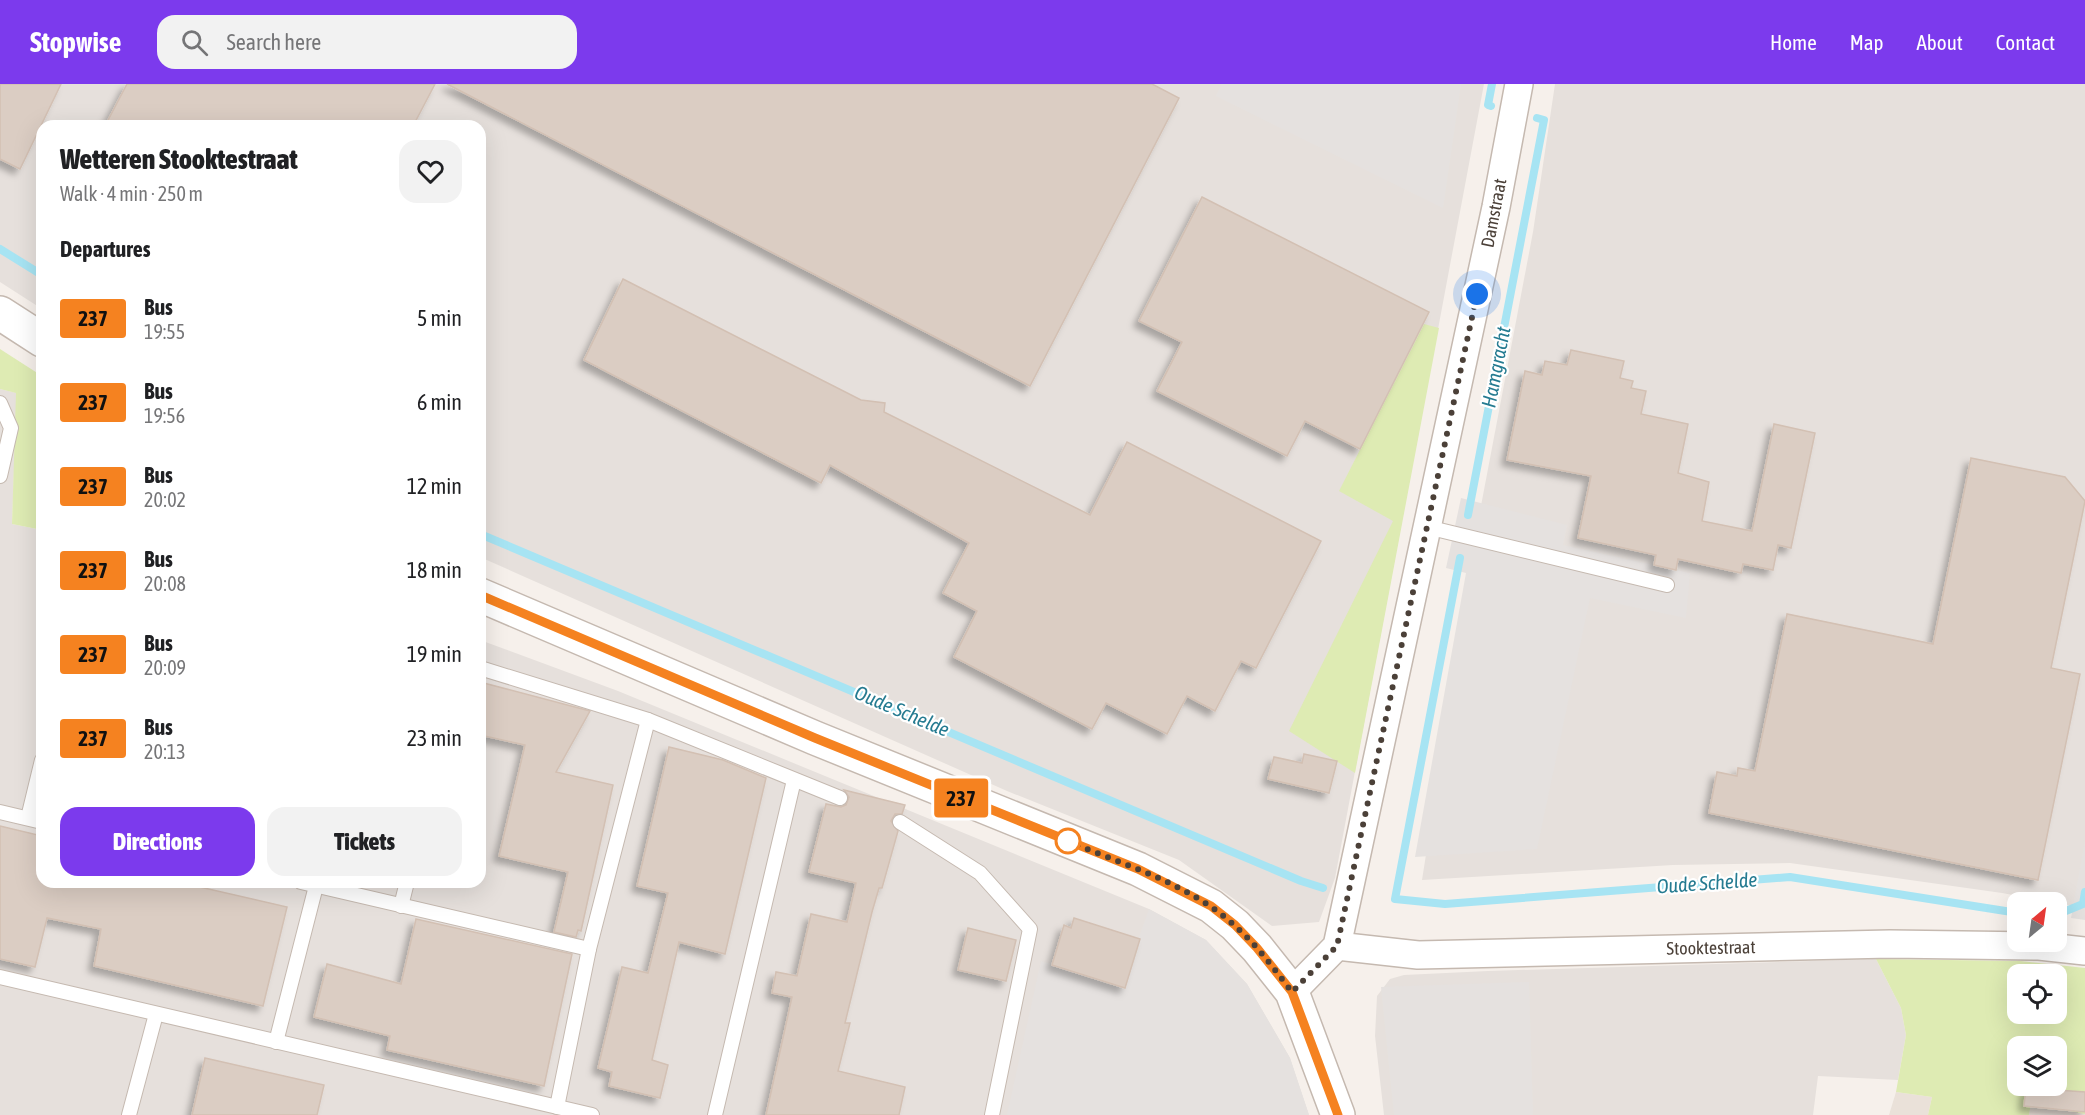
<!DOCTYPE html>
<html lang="en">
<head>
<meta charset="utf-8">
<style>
  body { margin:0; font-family:"Asap Condensed",sans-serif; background:#f2f2f2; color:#202124; height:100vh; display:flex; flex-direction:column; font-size:22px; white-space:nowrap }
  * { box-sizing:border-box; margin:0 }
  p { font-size:20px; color:#757577 }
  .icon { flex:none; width:33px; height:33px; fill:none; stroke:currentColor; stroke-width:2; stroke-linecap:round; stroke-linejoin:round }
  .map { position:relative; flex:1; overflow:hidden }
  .details { position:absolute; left:36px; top:36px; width:450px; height:768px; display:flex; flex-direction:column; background:#fff; border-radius:18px; box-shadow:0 6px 24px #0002 }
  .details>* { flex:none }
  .badge { padding:0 12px; border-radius:4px; font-size:21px; line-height:39px }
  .needle { width:39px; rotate:29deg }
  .buttons { position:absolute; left:2007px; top:808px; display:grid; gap:12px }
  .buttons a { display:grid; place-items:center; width:60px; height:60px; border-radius:12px; background:#fff; box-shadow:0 6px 24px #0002; font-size:30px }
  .you { position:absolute; width:30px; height:30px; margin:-15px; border:4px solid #fff; border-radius:50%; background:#1a73e8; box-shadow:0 0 0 9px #1a73e833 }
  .map>.badge { position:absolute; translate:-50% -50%; box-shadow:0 0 0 3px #fff }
  h2 { padding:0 24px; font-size:22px; line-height:54px }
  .round { display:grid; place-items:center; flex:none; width:63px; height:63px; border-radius:18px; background:#f2f2f2 }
  .summary { display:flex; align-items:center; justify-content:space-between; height:102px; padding:0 24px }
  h1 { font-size:28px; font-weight:800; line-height:45px }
  .primary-button { display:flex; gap:12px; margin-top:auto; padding:12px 24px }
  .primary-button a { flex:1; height:69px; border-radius:18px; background:#7c3aed; color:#fff; font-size:24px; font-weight:800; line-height:69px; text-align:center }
  .primary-button a+a { background:#f2f2f2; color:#202124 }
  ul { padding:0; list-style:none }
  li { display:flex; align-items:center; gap:18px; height:84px; padding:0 24px }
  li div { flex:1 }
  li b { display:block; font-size:22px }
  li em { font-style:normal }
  li .badge { min-width:66px; font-weight:700; text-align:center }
  header { display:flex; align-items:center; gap:36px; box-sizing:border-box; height:84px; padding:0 30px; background:#7c3aed; color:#fff }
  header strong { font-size:28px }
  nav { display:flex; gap:33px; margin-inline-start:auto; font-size:21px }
  .search { width:420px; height:54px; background:#f2f2f2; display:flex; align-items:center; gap:15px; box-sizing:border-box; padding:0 21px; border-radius:18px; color:#757577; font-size:22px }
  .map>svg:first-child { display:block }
  .residential { fill:#eae1d9 }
  .industrial { fill:#e6e0dc }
  .green { fill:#deebb3; fill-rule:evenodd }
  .parking { fill:#e5e1df }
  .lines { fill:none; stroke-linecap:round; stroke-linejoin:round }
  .stream { stroke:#a7e4f3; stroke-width:8 }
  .building { fill:#dbcdc3; stroke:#d3c0b3; stroke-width:1.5; filter:url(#shadow) }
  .service-casing { stroke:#c5b9b0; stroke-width:16 }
  .minor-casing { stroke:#c5b9b0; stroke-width:30 }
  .tertiary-casing { stroke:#c5b9b0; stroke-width:36 }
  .service { stroke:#fff; stroke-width:14 }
  .minor { stroke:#fff; stroke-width:27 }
  .tertiary { stroke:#fff; stroke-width:33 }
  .line-casing { stroke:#fff; stroke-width:14 }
  .line { stroke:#f58220; stroke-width:9 }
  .walk { stroke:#4b4038; stroke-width:6; stroke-dasharray:0 10.8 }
  .stop-dot { fill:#fff; stroke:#f58220; stroke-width:3 }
  .labels { text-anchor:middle; stroke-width:4.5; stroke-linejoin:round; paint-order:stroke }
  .street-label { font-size:18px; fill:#4b4038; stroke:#fff }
  .water-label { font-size:20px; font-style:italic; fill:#257b91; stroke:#fff }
</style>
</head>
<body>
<header>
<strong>Stopwise</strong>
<div class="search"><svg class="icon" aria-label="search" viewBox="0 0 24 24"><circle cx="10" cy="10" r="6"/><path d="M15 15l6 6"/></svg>Search here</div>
<nav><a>Home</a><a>Map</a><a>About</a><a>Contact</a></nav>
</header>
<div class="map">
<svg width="2085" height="1031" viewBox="0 0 2085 1031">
  <defs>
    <filter id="shadow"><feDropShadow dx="-5.5" dy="5.5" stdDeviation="3" flood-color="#0004"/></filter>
  </defs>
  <rect width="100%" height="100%" fill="#f6f0eb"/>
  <g class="residential">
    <path d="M1896,1008L1932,1013L1928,1031H1889Z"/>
    <path d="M2085,1008V1031H2029L2031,1018Z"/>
  </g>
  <g class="industrial">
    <path d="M0,0H1484L1335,794L1319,838L1272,842L1179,776L1007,707L480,473V42H42V225L0,198Z"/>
    <path d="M1555,0H2085V824L2002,809L1790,779L1673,781L1422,796L1480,427L1533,148Z"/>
    <path d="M0,305L17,309L12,440L42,446V798H480V556L618,607L1149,825L1206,856L1247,900L1290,974L1309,1031H0Z"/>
    <path d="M1876,875L1901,924L1906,951L1898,996L1818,992L1813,1031H1384L1375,952L1377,912L1390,895L1404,891L1488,887Z"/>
  </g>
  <g class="green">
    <path d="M1424,240L1439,244L1355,689L1289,647L1393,437L1339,407Z"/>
    <path d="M0,265L42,292V446L12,440L16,309L0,305Z"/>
    <path d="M1876,875L2020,877L2085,884V1030L2031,1019L2029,1031H1928L1932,1013L1896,1008L1906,951L1901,924ZM2018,891H2056V930H2018ZM2018,963H2056V1002H2018Z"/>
  </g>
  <g class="parking">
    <path d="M1222,0H1461L1443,124L1216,12Z"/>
    <path d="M1461,414L1567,441L1563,461L1690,489L1686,534L1590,514L1537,765L1415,773L1466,489L1446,484Z"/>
    <path d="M2085,757V836L2071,834Z"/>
    <path d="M1149,825L1206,856L1247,900L1290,974L1309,1031H1007L1041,877L1122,901Z"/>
    <path d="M1529,898L1533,1031H1394L1381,903Z"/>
  </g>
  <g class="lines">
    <g class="stream">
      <path d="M1491,22L1488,21L1492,0"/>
      <path d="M0,165L42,191"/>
      <path d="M1468,431L1544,36L1537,34"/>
      <path d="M480,450L1301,797L1323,804"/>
      <path d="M1460,474L1395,815L1445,820L1790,793L2018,829"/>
      <path d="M2056,831L2083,820L2085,808"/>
    </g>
  </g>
  <g class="building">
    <path d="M0,0H61L20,85L0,75Z"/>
    <path d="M127,0H435L413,42H105Z"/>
    <path d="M447,0H1152L1179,14L1030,302Z"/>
    <path d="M1202,113L1429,228L1360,365L1305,337L1287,372L1157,307L1182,258L1139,237Z"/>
    <path d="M623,195L861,316L885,319L884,328L1090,431L1127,358L1321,457L1256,584L1241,577L1215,627L1187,612L1167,650L1106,619L1092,645L954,573L977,527L943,509L969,459L830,381L821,399L584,276Z"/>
    <path d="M1571,266L1624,277L1620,294L1633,297L1631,304L1646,307L1641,330L1688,340L1678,389L1709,398L1702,437L1752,447L1774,340L1815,349L1791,464L1778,461L1773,486L1743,480L1741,489L1678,475L1676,486L1654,481L1656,471L1578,454L1591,392L1507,376L1525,287L1542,291L1545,277L1567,281Z"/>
    <path d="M1971,374L2065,393L2085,417L2051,584L2080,590L2038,796L1709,729L1717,688L1737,692L1738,684L1755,687L1787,530L1933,560Z"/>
    <path d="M480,598L590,627L556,688L613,701L581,847L578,846L576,853L554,848L568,788L499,772L525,661L480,651Z"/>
    <path d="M669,663L723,676L766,694L725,870L679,858L652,976L668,981L660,1014L609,1002L612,988L598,984L622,883L648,889L668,809L637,802Z"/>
    <path d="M1304,670L1337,677L1329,709L1268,695L1274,673L1302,679Z"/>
    <path d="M844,706L905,721L902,730H895L891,737L898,747L882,804H879L872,828L845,939H850L838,987L905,1003L899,1031H766L792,913L772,909L776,888L797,892L811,830L847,838L856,799L809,788L826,720L841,723L846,721L849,713Z"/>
    <path d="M0,742L42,752V798H178L287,823L263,922L94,882L101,845L47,834L35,883L0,875Z"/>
    <path d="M1074,834L1140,855L1125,904L1052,881L1064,841L1071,844Z"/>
    <path d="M416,835L572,870L544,1002L387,966L390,952L314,933L327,880L401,900Z"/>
    <path d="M968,844L1016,856L1006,897L958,886Z"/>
    <path d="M205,974L324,1001L317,1031H192Z"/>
    <path d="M2026,1004L2085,1008V1028L2024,1022Z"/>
  </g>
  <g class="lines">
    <g class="service-casing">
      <g id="service">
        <path d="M0,319L11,344L0,392"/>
        <path d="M1427,443L1667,501"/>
        <path d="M480,584L648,636L840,714"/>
        <path d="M0,728L42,738"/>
        <path d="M28,734L42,676"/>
        <path d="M900,738L980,789L1030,845L992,1031"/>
        <path d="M301,798L589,865L557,1023"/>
        <path d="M401,822L407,798"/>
        <path d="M589,865L648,636"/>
        <path d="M0,893L592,1031"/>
        <path d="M276,958L316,802"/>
        <path d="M129,1031L156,930"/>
        <path d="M715,1031L794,696"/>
      </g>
    </g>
    <g class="minor-casing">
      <g id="minor">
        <path d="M1337,862L1418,871L1890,860L2039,862L2085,867"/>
        <path d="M1292,908L1337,862L1496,123L1519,0"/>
      </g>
    </g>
    <g class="tertiary-casing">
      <g id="tertiary">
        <path d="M0,229L42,256"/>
        <path d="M480,511L815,654L1138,785L1211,822L1235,841L1257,864L1292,908L1338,1031"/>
      </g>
    </g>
    <use href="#service" class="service"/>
    <use href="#minor" class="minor"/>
    <use href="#tertiary" class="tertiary"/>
  </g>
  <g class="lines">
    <g class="line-casing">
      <path id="line" d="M480,511L815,654L1138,785L1211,822L1235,841L1257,864L1292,908L1338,1031"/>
    </g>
    <use href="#line" class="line"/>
    <path class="walk" d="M1068,757C1124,781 1190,800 1235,842C1257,861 1274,885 1292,908L1337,862L1477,210"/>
  </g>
  <circle class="stop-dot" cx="1068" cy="757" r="12"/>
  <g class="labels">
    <g class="street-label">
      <text transform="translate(1494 129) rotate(-79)" y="6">Damstraat</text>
      <text transform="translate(1711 864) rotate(-1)" y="6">Stooktestraat</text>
    </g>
    <g class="water-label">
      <text transform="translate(1496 283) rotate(-79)" y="7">Hamgracht</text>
      <text transform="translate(902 627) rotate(23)" y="7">Oude Schelde</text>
      <text transform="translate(1707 799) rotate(-4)" y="7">Oude Schelde</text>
    </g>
  </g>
</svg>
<div class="buttons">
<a><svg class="needle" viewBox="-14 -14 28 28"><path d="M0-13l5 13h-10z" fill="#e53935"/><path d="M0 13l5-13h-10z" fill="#757577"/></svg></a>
<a><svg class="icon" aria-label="locate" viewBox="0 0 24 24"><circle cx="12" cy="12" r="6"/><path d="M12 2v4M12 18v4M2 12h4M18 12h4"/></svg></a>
<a><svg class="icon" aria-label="layers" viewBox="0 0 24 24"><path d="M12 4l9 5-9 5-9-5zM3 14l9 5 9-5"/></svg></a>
</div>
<div class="you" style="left:1477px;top:210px"></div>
<b class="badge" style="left:961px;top:714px;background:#f58220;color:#111">237</b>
<section class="details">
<div class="summary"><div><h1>Wetteren Stooktestraat</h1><p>Walk · 4 min · 250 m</p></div><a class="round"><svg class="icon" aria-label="heart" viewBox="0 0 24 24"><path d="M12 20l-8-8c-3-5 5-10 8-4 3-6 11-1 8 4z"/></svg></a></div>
<h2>Departures</h2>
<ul>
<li><span class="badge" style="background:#f58220;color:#111">237</span><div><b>Bus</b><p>19:55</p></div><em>5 min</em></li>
<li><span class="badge" style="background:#f58220;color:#111">237</span><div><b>Bus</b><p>19:56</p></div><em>6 min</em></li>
<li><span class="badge" style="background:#f58220;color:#111">237</span><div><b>Bus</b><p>20:02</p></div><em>12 min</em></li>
<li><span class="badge" style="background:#f58220;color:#111">237</span><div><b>Bus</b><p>20:08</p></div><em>18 min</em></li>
<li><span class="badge" style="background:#f58220;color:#111">237</span><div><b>Bus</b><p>20:09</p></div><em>19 min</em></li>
<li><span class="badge" style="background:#f58220;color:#111">237</span><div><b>Bus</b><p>20:13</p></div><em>23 min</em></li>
</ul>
<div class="primary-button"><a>Directions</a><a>Tickets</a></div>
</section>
</div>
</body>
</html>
